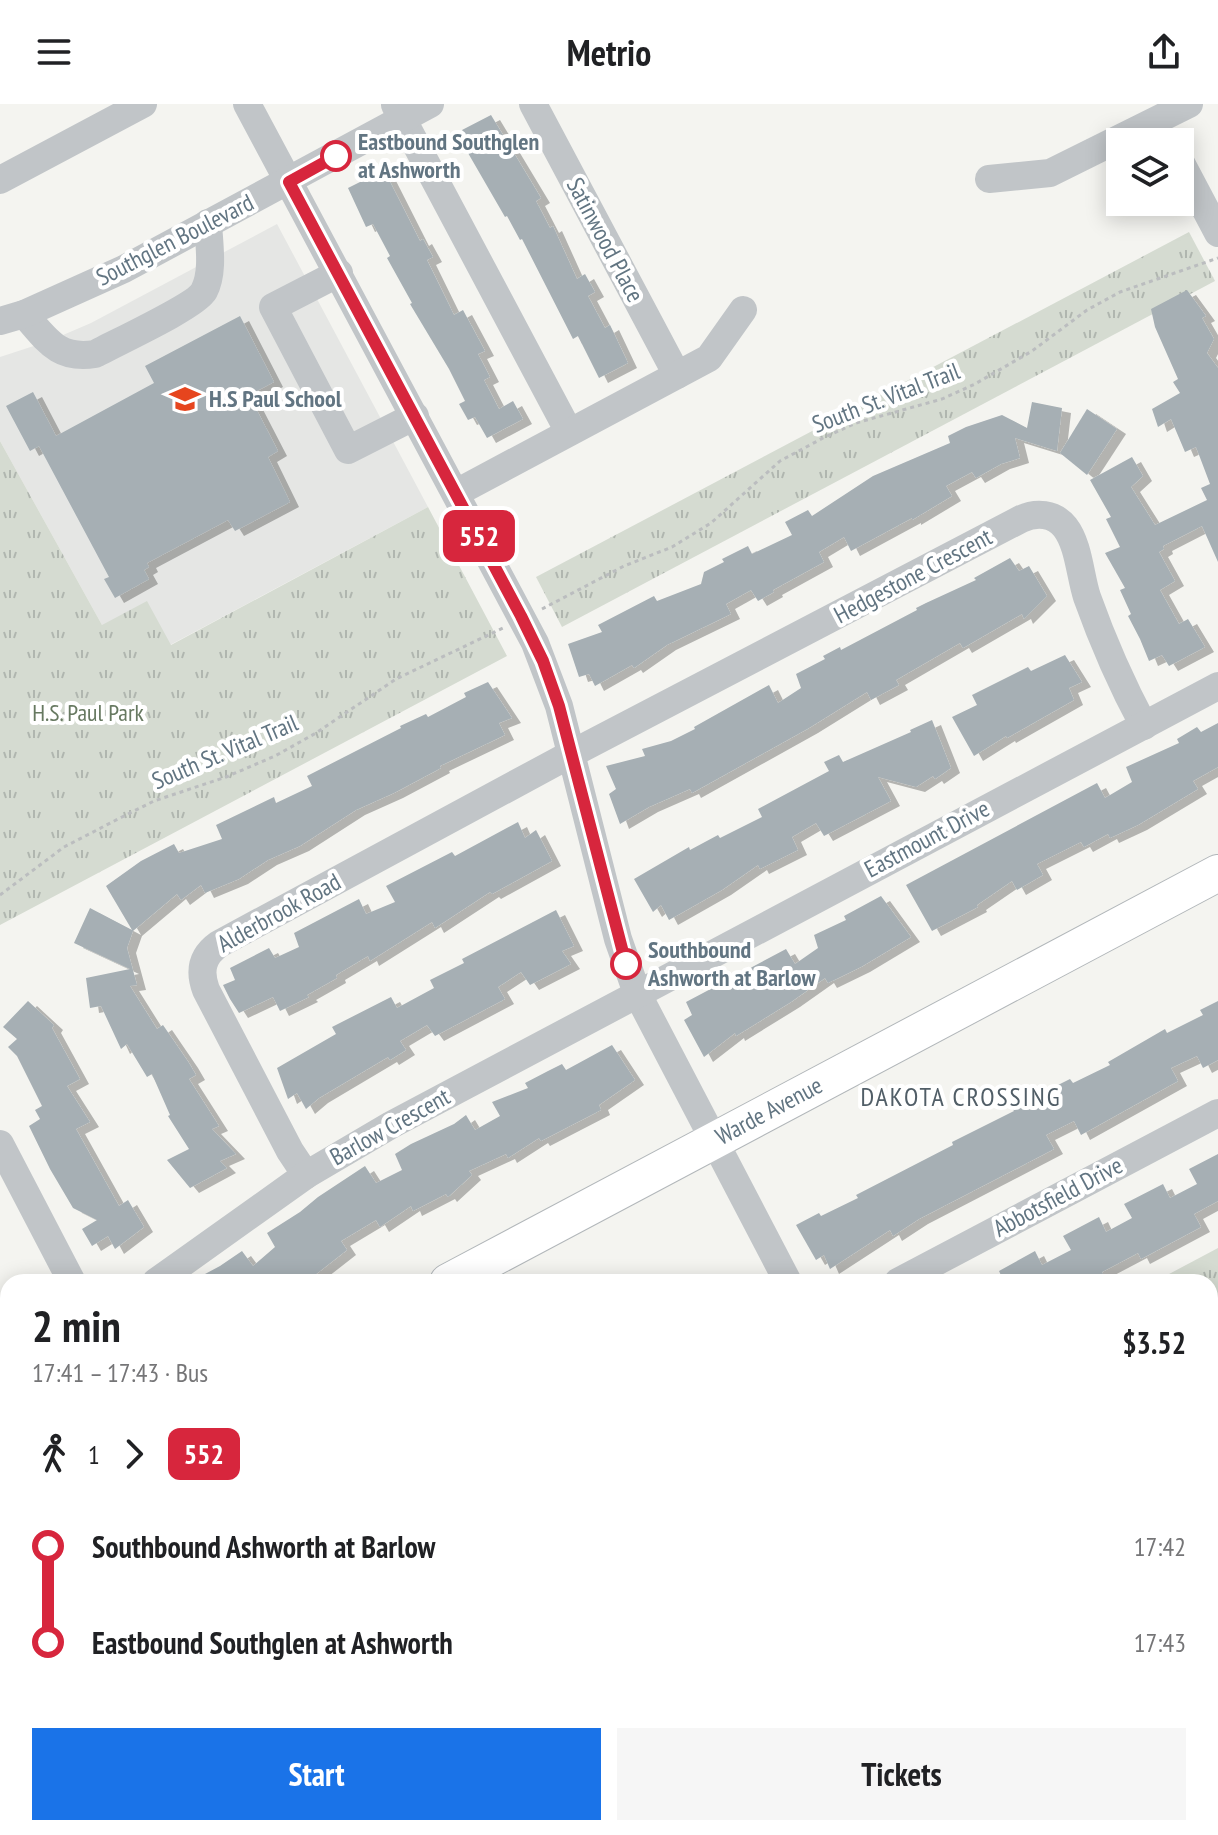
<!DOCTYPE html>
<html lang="en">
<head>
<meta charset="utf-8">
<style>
  body { margin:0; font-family:"PT Sans Narrow",sans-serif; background:#f6f6f6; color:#202124; height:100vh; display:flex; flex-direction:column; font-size:30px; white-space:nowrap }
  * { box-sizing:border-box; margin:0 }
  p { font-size:26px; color:#757577 }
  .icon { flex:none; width:44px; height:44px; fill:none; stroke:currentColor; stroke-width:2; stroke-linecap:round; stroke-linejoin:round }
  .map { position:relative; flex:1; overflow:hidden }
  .drawer { position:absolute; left:0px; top:1170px; width:1218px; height:562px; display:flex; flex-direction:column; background:#fff; border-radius:24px 24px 0 0; box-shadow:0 4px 20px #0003 }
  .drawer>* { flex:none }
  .badge { padding:0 16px; border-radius:12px; font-size:28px; line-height:52px }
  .controls { position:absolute; left:1106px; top:24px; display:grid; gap:16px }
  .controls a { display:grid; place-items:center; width:88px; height:88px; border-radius:0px; background:#fff; box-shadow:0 4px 20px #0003; font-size:40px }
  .map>.badge { position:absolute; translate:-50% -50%; box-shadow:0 0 0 4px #fff }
  .legs { display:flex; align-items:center; gap:12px; height:88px; padding:0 32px; font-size:26px }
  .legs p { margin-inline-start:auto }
  .head { display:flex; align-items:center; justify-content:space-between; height:136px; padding:0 32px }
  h1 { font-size:44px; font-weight:700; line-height:60px }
  .primary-button { display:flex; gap:16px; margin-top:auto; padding:16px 32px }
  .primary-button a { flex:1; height:92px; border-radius:0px; background:#1a73e8; color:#fff; font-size:32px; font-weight:700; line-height:92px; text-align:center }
  .primary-button a+a { background:#f6f6f6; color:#202124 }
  ul { padding:0 32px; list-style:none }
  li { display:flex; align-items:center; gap:28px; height:96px; font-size:30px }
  li i { display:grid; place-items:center; width:12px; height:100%; margin:0 10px; background:currentColor }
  li i::after { content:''; width:20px; height:20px; margin:-10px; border:6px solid; border-radius:50%; background:#fff }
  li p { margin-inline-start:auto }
  li:first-child i { background:linear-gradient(#0000 50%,currentColor 0) }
  li:last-child i { background:linear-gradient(currentColor 50%,#0000 0) }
  header { display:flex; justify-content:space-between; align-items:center; height:104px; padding:0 32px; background:#fff; font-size:36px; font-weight:700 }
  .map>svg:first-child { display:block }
  .built { fill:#e5e6e4 }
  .park { fill:url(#park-tufts) }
  .building { fill:#a6afb4; filter:url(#shadow) }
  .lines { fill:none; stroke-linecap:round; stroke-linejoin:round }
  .major-casing { stroke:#b2b7ba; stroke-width:38 }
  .path { stroke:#bbbdbf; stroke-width:3; stroke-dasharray:4 4; stroke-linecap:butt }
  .minor { stroke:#c1c5c8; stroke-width:28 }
  .major { stroke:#fff; stroke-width:36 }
  .line-1-casing { stroke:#fff; stroke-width:18 }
  .line-1 { stroke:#d7263d; stroke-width:12 }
  .stop-1-dot { fill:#fff; stroke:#d7263d; stroke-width:4 }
  .labels { text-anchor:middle; stroke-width:8; stroke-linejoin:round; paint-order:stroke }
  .stop-label { font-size:24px; font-weight:bold; fill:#627582; stroke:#fff; text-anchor:start }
  .street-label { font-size:24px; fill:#627582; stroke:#fff }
  .poi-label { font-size:24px; font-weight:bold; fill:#627582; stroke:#fff; text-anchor:start }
  .park-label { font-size:24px; fill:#677961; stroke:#fff }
  .neighbourhood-label { font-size:26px; letter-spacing:2px; fill:#515e67; stroke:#fff }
</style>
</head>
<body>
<header><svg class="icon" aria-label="menu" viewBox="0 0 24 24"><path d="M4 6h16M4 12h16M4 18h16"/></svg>Metrio<svg class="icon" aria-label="share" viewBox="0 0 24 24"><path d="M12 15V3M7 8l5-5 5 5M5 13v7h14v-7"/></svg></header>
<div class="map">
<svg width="1218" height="1731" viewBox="0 0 1218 1731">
  <defs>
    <pattern id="park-tufts" width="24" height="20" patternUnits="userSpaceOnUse" patternTransform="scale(2)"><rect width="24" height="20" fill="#d5dbd1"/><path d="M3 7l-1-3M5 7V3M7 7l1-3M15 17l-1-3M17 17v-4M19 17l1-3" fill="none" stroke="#b0b6af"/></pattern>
    <filter id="shadow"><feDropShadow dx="9" dy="5" stdDeviation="0" flood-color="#0004"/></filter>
  </defs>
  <rect width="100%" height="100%" fill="#f4f4f0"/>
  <path class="built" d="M277,120L428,403L170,541L102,521L0,337V253L49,237L91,219Z"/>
  <g class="park">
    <path d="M1189,128L1215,177L562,523L536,473Z"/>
    <path d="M0,337L102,521L147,497L171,541L428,403L507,552L0,821Z"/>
    <path d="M1218,1144V1545L1210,1549V1178H1154Z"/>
  </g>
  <g class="building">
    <path d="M491,11L541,94L536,97L550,124L553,122L577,175L585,170L595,188L588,192L605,224L610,221L628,259L599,274L578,232L573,235L522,135L520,136L507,112L505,113L468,49L473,46L462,26Z"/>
    <path d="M384,66L420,137L423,135L433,153L427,156L454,211L463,206L485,247L478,250L490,273L484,276L499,305L513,297L523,315L487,334L475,313L468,316L459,300L465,297L449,265L410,200L412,199L387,154L390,152L373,120L366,123L348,84Z"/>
    <path d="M1187,186L1206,212L1202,214L1214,235L1207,249L1218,264V458L1202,422L1163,442L1164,445L1159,448L1175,477L1160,486L1179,520L1188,515L1205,543L1169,562L1162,551L1149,557L1140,535L1128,512L1131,510L1120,486L1125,484L1105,449L1120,443L1106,415L1111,413L1090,376L1132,353L1143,372L1131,383L1155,421L1207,396L1201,384L1210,380L1196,343L1185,348L1171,315L1158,323L1152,305L1180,289L1173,278L1178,275L1155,223L1151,205Z"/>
    <path d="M240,212L274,278L249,291L278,347L268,353L290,398L235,427L228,416L147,459L149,463L144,466L149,475L115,494L104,475L109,473L39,342L30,347L6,302L33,288L56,332L154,279L145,262Z"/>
    <path d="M1032,298L1062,304L1057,347L1015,334L1020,354L1001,360L976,374L972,368L946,382L952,392L912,416V414L851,447L844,433L819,448L824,458L773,486L774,488L758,497L751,486L726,500L731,510L667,541L634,564L632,561L595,582L589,570L579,573L568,540L602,528L598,521L654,492L657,497L701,480L704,468L724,458L722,455L748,442L752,450L792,431L785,418L808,406L812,412L873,372L950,339L948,332L966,323L1002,311L1027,324Z"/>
    <path d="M1087,305L1117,325L1087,371L1060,349Z"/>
    <path d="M1010,454L1019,467L1029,462L1047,492L1024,515L1022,510L963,544L960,539L896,576L899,581L871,596L867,588L809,624L692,689L690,685L649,703L620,720L609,690L616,685L606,662L645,652L642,645L671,637L695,625L694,623L769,581L778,599L801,584L796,570L825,555L823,552L840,543L841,546L917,506L916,504L926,499L976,476L974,474Z"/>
    <path d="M1065,551L1082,578L1069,584L1074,596L1007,634L1006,632L974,652L952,613L977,601L972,591L1028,563L1031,567Z"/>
    <path d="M488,578L512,614L499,619L505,631L440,662L441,664L394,689L356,706L300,742L268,756L239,775L205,789L201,781L181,796L177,790L133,827L127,844L137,881L130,882L157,925L163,921L189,959L196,971L189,975L219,1022L212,1025L236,1050L220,1057L227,1064L190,1084L167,1056L189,1045L168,1012L170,1011L152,970L147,973L127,940L121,945L101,902L90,904L86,874L130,865L74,839L90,804L132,826L106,782L141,757L174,740L179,749L222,735L216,721L274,693L276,699L312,682L307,672L401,624L400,622L426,610L428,613L466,593L464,589Z"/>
    <path d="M932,616L951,664L935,675L933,672L916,683L878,673L891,697L824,732L816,719L792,733L798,746L760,765L758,761L722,786L669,816L661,801L653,808L634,775L689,743L690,746L718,731L720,734L762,713L758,705L829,667L824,658L839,651L843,658L911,628L910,626Z"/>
    <path d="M1218,619V663L1193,677L1198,685L1138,721L1110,734L1108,730L1084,743L1081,738L1037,760L1043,771L1017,786L1012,777L977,801L978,803L932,827L906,781L1097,679L1105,694L1132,678L1126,663L1179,639L1177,635L1197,623L1201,628Z"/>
    <path d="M518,718L525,734L536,726L552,757L492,790L490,788L435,824L432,818L370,857L368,852L336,871L337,874L307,891L309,893L280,907L273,893L239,909L230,895L223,881L235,876L230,864L269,844L275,854L299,843L294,829L359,795L366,810L395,798L386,782L452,748L455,752Z"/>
    <path d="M881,792L911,833L861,863L828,879L825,874L791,898L736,932L735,929L704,953L684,916L692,911L686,898L786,845L795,860L818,844L814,831L846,816L844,812Z"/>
    <path d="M556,806L574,842L562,847L571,860L530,881L521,868L498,883L505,895L435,932L427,921L400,937L406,946L390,956L388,953L319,994L306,1005L297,989L288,995L277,964L336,930L332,923L391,893L397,904L434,884L430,876L464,859L462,855Z"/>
    <path d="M28,897L54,921L52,924L80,975L67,982L90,1018L76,1025L119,1102L128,1096L144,1123L115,1145L108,1132L92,1142L82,1125L97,1116L73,1104L50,1065L29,1022L40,1015L35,1006L42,1002L17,952L8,943L17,935L3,923Z"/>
    <path d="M1218,897V956L1203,964L1197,952L1171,964L1178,977L1081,1031L1074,1017L1046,1031L1054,1045L919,1115L893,1132L890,1126L830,1165L824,1151L816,1156L796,1121L819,1109L821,1112L858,1094L856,1091L953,1041L952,1038L1014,1007L1012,1004L1070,975L1073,979L1110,961L1108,958L1165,925L1167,929L1203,911L1200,906Z"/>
    <path d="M612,941L635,976L599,1001L601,1006L541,1037L539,1034L508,1054L506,1050L469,1067L472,1071L448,1093L446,1090L413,1107L411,1102L380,1123L376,1116L341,1137L347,1146L306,1178H190L220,1162L242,1147L253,1162L275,1143L267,1129L300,1108L318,1093L365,1062L376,1079L402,1066L395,1050L411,1040L454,1020L466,1011L475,1026L500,1012L492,998L528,984L525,979L548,967L562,960L566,966Z"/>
    <path d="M1218,1050V1097L1194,1110L1201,1123L1141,1155L1138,1149L1102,1168L1105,1174L1096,1178H1004L999,1167L1035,1147L1042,1161L1071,1146L1063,1132L1099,1113L1106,1128L1132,1114L1124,1100L1163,1080L1170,1094L1197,1080L1189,1065Z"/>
  </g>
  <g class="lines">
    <g class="major-casing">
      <g id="major">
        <path d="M448,1178L1218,769"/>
        <path d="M0,1535L8,1527"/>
      </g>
    </g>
    <g class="path">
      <path d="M542,505L624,462L672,443L711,419L780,357L823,334L856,319L942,295L975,280L1032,247L1087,206L1120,188L1218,154"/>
      <path d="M0,791L64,743L122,713L154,697L226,673L275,652L316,629L396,575L503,524"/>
      <path d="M0,1620L8,1629"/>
    </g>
    <g class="minor">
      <path d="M247,0L535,539L559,602L618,835L637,889L788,1178"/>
      <path d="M533,0L677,271"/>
      <path d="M395,1L569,328"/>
      <path d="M1180,57L1218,129"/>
      <path d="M989,75L1050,69L1189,0"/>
      <path d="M0,76L143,0"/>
      <path d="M339,169L273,203L348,346L415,312"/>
      <path d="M24,210C47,236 58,256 95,250C115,239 196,202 204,187C214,168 209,140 208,119"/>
      <path d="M0,217L24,210L124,165L430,0"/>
      <path d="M456,389L709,254L743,206"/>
      <path d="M0,1040L72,1178"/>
      <path d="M306,1071L290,1047L206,886C199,867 202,852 219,840L571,650L1021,415C1036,408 1054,409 1065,423C1079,441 1080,472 1087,493C1103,538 1122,581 1144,622"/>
      <path d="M156,1178L306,1071L391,1021L1218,582"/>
      <path d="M898,1178L1218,1009"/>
      <path d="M0,1313L8,1306"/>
      <path d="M0,1493L8,1501"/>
      <path d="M1210,1697L1218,1693"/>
      <path d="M180,1724L187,1731"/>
      <path d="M497,1724L503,1731"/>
      <path d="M996,1724L1001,1731"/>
      <path d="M1169,1724L1175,1731"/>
      <path d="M97,1731L105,1724"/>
      <path d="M456,1731L464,1724"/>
      <path d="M891,1731L904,1724"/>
    </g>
    <use href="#major" class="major"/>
  </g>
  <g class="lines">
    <g class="line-1-casing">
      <path id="line-1" d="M336,52L289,78L521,512L543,557L559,602L626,860"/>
    </g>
    <use href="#line-1" class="line-1"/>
  </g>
  <defs>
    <g id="school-bare" transform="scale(2.4)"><path d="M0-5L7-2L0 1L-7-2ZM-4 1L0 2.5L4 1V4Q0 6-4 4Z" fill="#e6451e" stroke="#fff" stroke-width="2.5" paint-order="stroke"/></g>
  </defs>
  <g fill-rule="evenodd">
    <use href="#school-bare" x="185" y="295"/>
  </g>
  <g class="stop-1-dot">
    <circle cx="336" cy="52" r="14"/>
    <circle cx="626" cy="860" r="14"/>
  </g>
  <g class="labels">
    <g class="stop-label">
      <text x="358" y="46">Eastbound Southglen<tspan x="358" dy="28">at Ashworth</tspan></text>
      <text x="648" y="854">Southbound<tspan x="648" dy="28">Ashworth at Barlow</tspan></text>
    </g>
    <g class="street-label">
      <text transform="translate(175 136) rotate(-27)" y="8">Southglen Boulevard</text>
      <text transform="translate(605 136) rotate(62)" y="8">Satinwood Place</text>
      <text transform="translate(886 294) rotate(-21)" y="8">South St. Vital Trail</text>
      <text transform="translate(913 472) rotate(-28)" y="8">Hedgestone Crescent</text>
      <text transform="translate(225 648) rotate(-23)" y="8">South St. Vital Trail</text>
      <text transform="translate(927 735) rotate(-28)" y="8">Eastmount Drive</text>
      <text transform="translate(279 809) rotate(-29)" y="8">Alderbrook Road</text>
      <text transform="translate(769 1007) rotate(-28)" y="8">Warde Avenue</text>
      <text transform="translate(390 1023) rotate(-29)" y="8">Barlow Crescent</text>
      <text transform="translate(1058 1093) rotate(-28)" y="8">Abbotsfield Drive</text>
    </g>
    <g class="poi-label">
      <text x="209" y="303">H.S Paul School</text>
    </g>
    <g class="park-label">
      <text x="88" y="617">H.S. Paul Park</text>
    </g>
    <g class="neighbourhood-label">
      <text x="961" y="1002">DAKOTA CROSSING</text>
    </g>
  </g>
</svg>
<div class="controls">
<a><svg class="icon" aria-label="layers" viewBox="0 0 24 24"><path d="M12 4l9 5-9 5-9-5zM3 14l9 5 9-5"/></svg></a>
</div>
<b class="badge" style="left:479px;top:432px;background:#d7263d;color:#fff">552</b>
<section class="drawer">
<div class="head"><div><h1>2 min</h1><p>17:41 – 17:43 · Bus</p></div><b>$3.52</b></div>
<div class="legs"><svg class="icon" aria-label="walk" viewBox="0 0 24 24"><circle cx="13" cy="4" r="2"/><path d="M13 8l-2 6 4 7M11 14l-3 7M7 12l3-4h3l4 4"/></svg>1<svg class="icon" aria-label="forward" viewBox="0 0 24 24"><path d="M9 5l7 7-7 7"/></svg><b class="badge" style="background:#d7263d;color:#fff">552</b></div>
<ul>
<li><i style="color:#d7263d"></i><b>Southbound Ashworth at Barlow</b><p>17:42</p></li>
<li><i style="color:#d7263d"></i><b>Eastbound Southglen at Ashworth</b><p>17:43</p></li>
</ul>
<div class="primary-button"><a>Start</a><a>Tickets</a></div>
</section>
</div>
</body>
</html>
